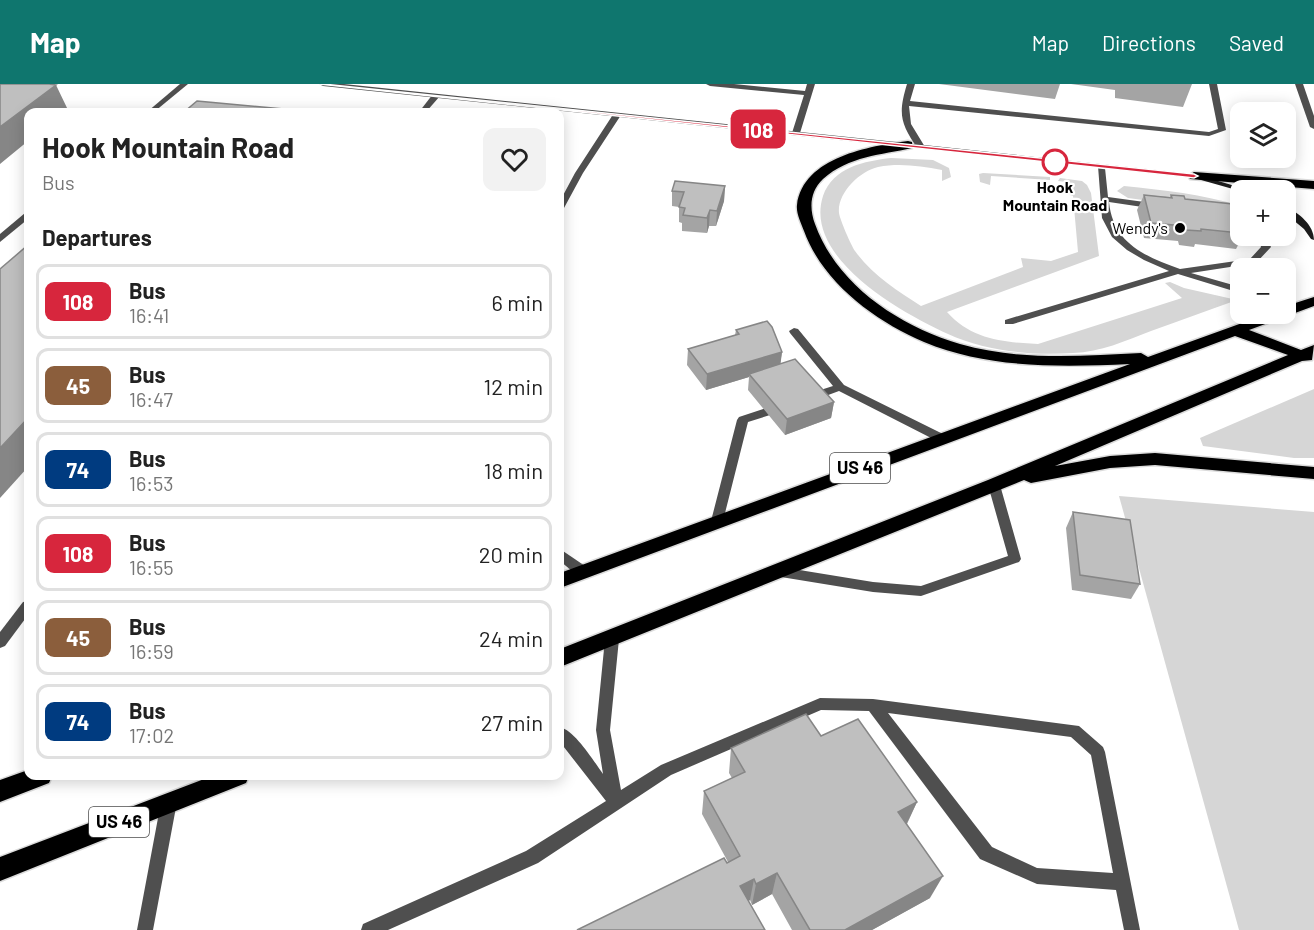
<!DOCTYPE html>
<html lang="en">
<head>
<meta charset="utf-8">
<style>
  body { margin:0; font-family:Barlow,sans-serif; background:#f2f2f2; color:#222; height:100vh; display:flex; flex-direction:column; font-size:22px; white-space:nowrap }
  * { box-sizing:border-box; margin:0 }
  p { font-size:20px; color:#767676 }
  .icon { flex:none; width:33px; height:33px; fill:none; stroke:currentColor; stroke-width:2; stroke-linecap:round; stroke-linejoin:round }
  .map { position:relative; flex:1; overflow:hidden }
  .side { position:absolute; left:24px; top:24px; width:540px; height:672px; display:flex; flex-direction:column; background:#fff; border-radius:12px; box-shadow:0 3px 15px #0003 }
  .side>* { flex:none }
  .badge { padding:0 12px; border-radius:9px; font-size:21px; line-height:39px }
  .buttons { position:absolute; left:1230px; top:18px; display:grid; gap:12px }
  .buttons a { display:grid; place-items:center; width:66px; height:66px; border-radius:12px; background:#fff; box-shadow:0 3px 15px #0003; font-size:30px }
  .map>.badge { position:absolute; translate:-50% -50%; box-shadow:0 0 0 3px #fff }
  h2 { padding:0 18px; font-size:22px; line-height:54px }
  .round { display:grid; place-items:center; flex:none; width:63px; height:63px; border-radius:12px; background:#f2f2f2 }
  .overview { display:flex; align-items:center; justify-content:space-between; height:102px; padding:0 18px }
  h1 { font-size:28px; font-weight:700; line-height:45px }
  ul { padding:0; list-style:none }
  li { display:flex; align-items:center; gap:18px; height:75px; margin:0 12px 9px; padding:0 6px; border:3px solid #e0e0e0; border-radius:12px }
  li div { flex:1 }
  li b { display:block; font-size:22px }
  li em { font-style:normal }
  li .badge { min-width:66px; font-weight:700; text-align:center }
  header { display:flex; align-items:center; gap:36px; box-sizing:border-box; height:84px; padding:0 30px; background:#0f766e; color:#fff }
  header strong { font-size:28px }
  nav { display:flex; gap:33px; margin-inline-start:auto; font-size:21px }
  .map>svg:first-child { display:block }
  .green { fill:#d6d6d6 }
  .lines { fill:none; stroke-linecap:round; stroke-linejoin:round }
  .highway-casing { stroke:#dbdbdb; stroke-width:3 }
  .lane { fill:#4f4f4f; fill-rule:evenodd }
  .street { fill:#4f4f4f; fill-rule:evenodd }
  .secondary { fill:#1c1c1c; fill-rule:evenodd }
  .highway { fill:#000; fill-rule:evenodd }
  .wall { fill:#a4a4a4 }
  .shaded-wall { fill:#868686 }
  .building { fill:#bfbfbf; stroke:#868686; stroke-width:1.5 }
  .line { fill:#d7263d; stroke:#fff; stroke-width:1.5 }
  .stop-dot { fill:#fff; stroke:#d7263d; stroke-width:3 }
  .poi-dot { fill:#000; stroke:#fff; stroke-width:2 }
  .labels { text-anchor:middle; stroke-width:4.5; stroke-linejoin:round; paint-order:stroke }
  .far-stop-label { font-size:16px; font-weight:bold; fill:#000; stroke:#fff }
  .far-poi-label { font-size:16px; fill:#000; stroke:#fff; text-anchor:end }
  .shield { fill:#fff; stroke:#4c4c4c; stroke-width:1.5 }
  .shield-label { font-size:18px; font-weight:bold; fill:#000 }
</style>
</head>
<body>
<header>
<strong>Map</strong>
<nav><a>Map</a><a>Directions</a><a>Saved</a></nav>
</header>
<div class="map">
<svg width="1314" height="846" viewBox="0 0 1314 846">
  <rect width="100%" height="100%" fill="#fff"/>
  <g class="green">
    <path d="M891,74L933,76L949,84L951,93L942,97V86C920,82 900,79 878,83C860,87 837,109 839,129C840,136 851,161 855,167C872,191 898,207 921,222L1023,183L1021,174L1051,177L1078,168L1073,112L1061,108L1060,105L1066,106V98L1058,97L1060,94L1082,97L1087,101L1091,109L1099,172L947,228C972,256 1003,258 1038,260L1182,214L1165,199L1170,198L1184,204L1237,216C1208,226 1180,237 1151,247C1125,257 1101,268 1073,269C1032,272 985,267 948,250C902,229 803,174 823,112C833,83 865,77 891,74Z"/>
    <path d="M983,89L1050,93V96L991,92L990,101L980,98L979,90Z"/>
    <path d="M1124,102C1163,106 1203,110 1240,122V129L1128,114L1117,107Z"/>
    <path d="M1314,305V374H1294L1203,362L1200,354Z"/>
    <path d="M1119,412L1314,428V846H1239Z"/>
  </g>
  <g class="lines">
    <g class="highway-casing">
      <g id="highway">
        <path d="M908,57L912,58V64C881,71 849,72 823,95C810,107 809,124 815,140C837,201 899,242 960,260C1019,277 1081,272 1141,269L1148,273L1267,230H1286V222L1314,213V222L1249,246L1301,266L1314,261L1312,276L1302,277L1055,382L1110,372L1155,369L1314,383V395L1155,381L1110,384L1031,399L1024,396L560,583V565L988,396L1288,271L1235,252L560,504V489L1130,280C1062,283 989,285 924,258C875,237 823,199 804,147C801,139 796,129 797,121C803,73 870,62 908,57Z"/>
        <path d="M1194,88L1314,97V105L1190,95L1188,92Z"/>
        <path d="M28,686V692H52L49,699L0,718V696Z"/>
        <path d="M212,692H249L246,699L0,797V773Z"/>
      </g>
    </g>
    <g class="lane">
      <path d="M180,0H188L154,28H147Z"/>
      <path d="M706,0H734L805,7L807,0H815L800,49L796,51L792,49L804,11L710,2Z"/>
      <path d="M907,0H915L910,17L1209,48L1218,45L1209,0H1217L1226,46L1209,52L909,22L911,40L925,63L921,65H918C900,39 898,30 907,0Z"/>
      <path d="M1295,0H1303L1314,32V45L1310,43Z"/>
      <path d="M433,10L440,12L426,28H419Z"/>
      <path d="M614,29L621,31L583,89L564,124L560,126V117L575,89Z"/>
      <path d="M1098,82L1105,84L1108,113L1159,120L1160,122L1156,125L1109,118C1113,159 1144,172 1180,185L1250,175L1261,163L1258,152H1266L1271,163L1256,179L1191,189L1240,203V209L1178,190L1013,240H1005V236L1169,187L1144,176L1127,166L1112,153L1102,134Z"/>
      <path d="M25,129H28V135L0,158V150Z"/>
      <path d="M1286,216L1301,221L1303,223L1298,226L1286,222Z"/>
      <path d="M794,244L798,245L844,301L945,351L947,354L945,357H937L839,307L812,317L808,316L807,313L808,310L833,302L790,249L789,247Z"/>
      <path d="M766,324L771,328L770,331L748,338L723,437L721,440H713L711,437L737,336L739,333Z"/>
      <path d="M994,397L1000,401L1021,475L1019,478L921,512L873,508L781,493L776,492L775,488L776,484L781,483L873,498L921,502L1008,472L988,401Z"/>
      <path d="M560,465L588,484L589,488L588,492H578L560,477Z"/>
      <path d="M28,517V531L5,562L0,564V548L23,518Z"/>
      <path d="M612,549L617,551L619,555L610,646L621,706L661,681L820,614L873,615L1079,642L1103,663L1105,668L1140,846H1124L1116,806L1037,800L980,775L869,627L821,626L671,691L538,779L388,846H361L363,840L526,767L606,717L560,658V643C575,647 593,676 603,690L596,646L605,555L607,551ZM888,629L1071,653L1091,671L1113,789L1037,784L992,763Z"/>
      <path d="M169,711L174,713L177,718L153,846H137L161,718L164,713Z"/>
    </g>
    <path class="street" d="M319,0H344L906,59L910,61L906,63L323,2Z"/>
    <g class="secondary">
      <path d="M905,59L1194,90L1249,106L1240,107L1194,94L908,63H905Z"/>
      <path d="M1286,123C1299,129 1314,141 1314,156L1311,155L1304,145L1286,130Z"/>
    </g>
    <use href="#highway" class="highway"/>
  </g>
  <g class="wall">
    <path d="M939,0H1060L1055,15Z"/>
    <path d="M1071,0H1192L1183,23L1115,14V6Z"/>
    <path d="M725,102L724,117L716,142H709L707,149L682,147V139L679,138V123L672,122V107Z"/>
    <path d="M1144,111L1170,113L1171,111L1185,115L1240,138V152H1243L1236,165L1195,160L1194,163L1179,161L1178,157L1144,154L1137,126Z"/>
    <path d="M736,246L782,268L780,280L834,318L831,334L785,351L748,306L749,293L706,306L687,281L688,265L735,251Z"/>
    <path d="M1073,428L1140,500L1131,515L1072,506L1066,444Z"/>
    <path d="M821,652L917,718L907,740L930,814L872,846H792L772,810L752,821L750,816L749,817L727,779L728,778L702,730L704,707L732,694L729,689L731,664Z"/>
  </g>
  <g class="shaded-wall">
    <path d="M56,1L68,26L65,28H28V57L0,80V43Z"/>
    <path d="M725,102L724,117L716,142L717,127Z"/>
    <path d="M710,126L709,142L707,149V134Z"/>
    <path d="M782,268L780,284L749,290V293L706,306L707,290Z"/>
    <path d="M834,318L831,334L785,351L787,335Z"/>
    <path d="M28,334V383L0,414V364Z"/>
    <path d="M917,718L906,741L898,728Z"/>
    <path d="M777,789L772,810L752,821L756,800Z"/>
    <path d="M943,792L930,814L872,846H845Z"/>
    <path d="M754,795L750,816L737,822L740,802Z"/>
  </g>
  <g class="building">
    <path d="M0,0H49L56,1L0,43Z"/>
    <path d="M197,17L317,28H184Z"/>
    <path d="M675,97L725,102L717,127L710,126L707,134L683,131L685,124L679,123L684,108L672,107Z"/>
    <path d="M1144,111L1172,114L1171,111L1184,112L1185,115L1233,120L1240,138V149L1201,145V147L1186,146L1185,142L1151,139Z"/>
    <path d="M28,161V334L0,364V185Z"/>
    <path d="M767,237L772,243L782,268L707,290L688,265L739,250L736,246Z"/>
    <path d="M795,275L834,318L787,335L749,290Z"/>
    <path d="M1073,428L1130,436L1140,500L1080,491Z"/>
    <path d="M806,630L821,652L858,635L917,718L898,728L943,792L845,846H810L777,789L756,800L754,795L740,802L765,846H577L724,774L727,779L740,772L704,707L745,688L731,664Z"/>
  </g>
  <path class="line" d="M319,0H323L1194,90L1198,92L1194,94Z"/>
  <circle class="stop-dot" cx="1055" cy="78" r="12"/>
  <circle class="poi-dot" cx="1180" cy="144" r="6"/>
  <g class="labels">
    <g class="far-stop-label">
      <text x="1055" y="109">Hook<tspan x="1055" dy="18">Mountain Road</tspan></text>
    </g>
    <g class="far-poi-label">
      <text x="1168" y="150">Wendy's</text>
    </g>
    <g class="shield">
      <rect x="830" y="369" width="60" height="30" rx="4.5"/>
      <rect x="89" y="723" width="60" height="30" rx="4.5"/>
    </g>
    <g class="shield-label">
      <text x="860" y="390">US 46</text>
      <text x="119" y="744">US 46</text>
    </g>
  </g>
</svg>
<div class="buttons">
<a><svg class="icon" aria-label="layers" viewBox="0 0 24 24"><path d="M12 4l9 5-9 5-9-5zM3 14l9 5 9-5"/></svg></a>
<a>+</a>
<a>−</a>
</div>
<b class="badge" style="left:758px;top:45px;background:#d7263d;color:#fff">108</b>
<section class="side">
<div class="overview"><div><h1>Hook Mountain Road</h1><p>Bus</p></div><a class="round"><svg class="icon" aria-label="heart" viewBox="0 0 24 24"><path d="M12 20l-8-8c-3-5 5-10 8-4 3-6 11-1 8 4z"/></svg></a></div>
<h2>Departures</h2>
<ul>
<li><span class="badge" style="background:#d7263d;color:#fff">108</span><div><b>Bus</b><p>16:41</p></div><em>6 min</em></li>
<li><span class="badge" style="background:#8b5e3c;color:#fff">45</span><div><b>Bus</b><p>16:47</p></div><em>12 min</em></li>
<li><span class="badge" style="background:#003b80;color:#fff">74</span><div><b>Bus</b><p>16:53</p></div><em>18 min</em></li>
<li><span class="badge" style="background:#d7263d;color:#fff">108</span><div><b>Bus</b><p>16:55</p></div><em>20 min</em></li>
<li><span class="badge" style="background:#8b5e3c;color:#fff">45</span><div><b>Bus</b><p>16:59</p></div><em>24 min</em></li>
<li><span class="badge" style="background:#003b80;color:#fff">74</span><div><b>Bus</b><p>17:02</p></div><em>27 min</em></li>
</ul>
</section>
</div>
</body>
</html>
